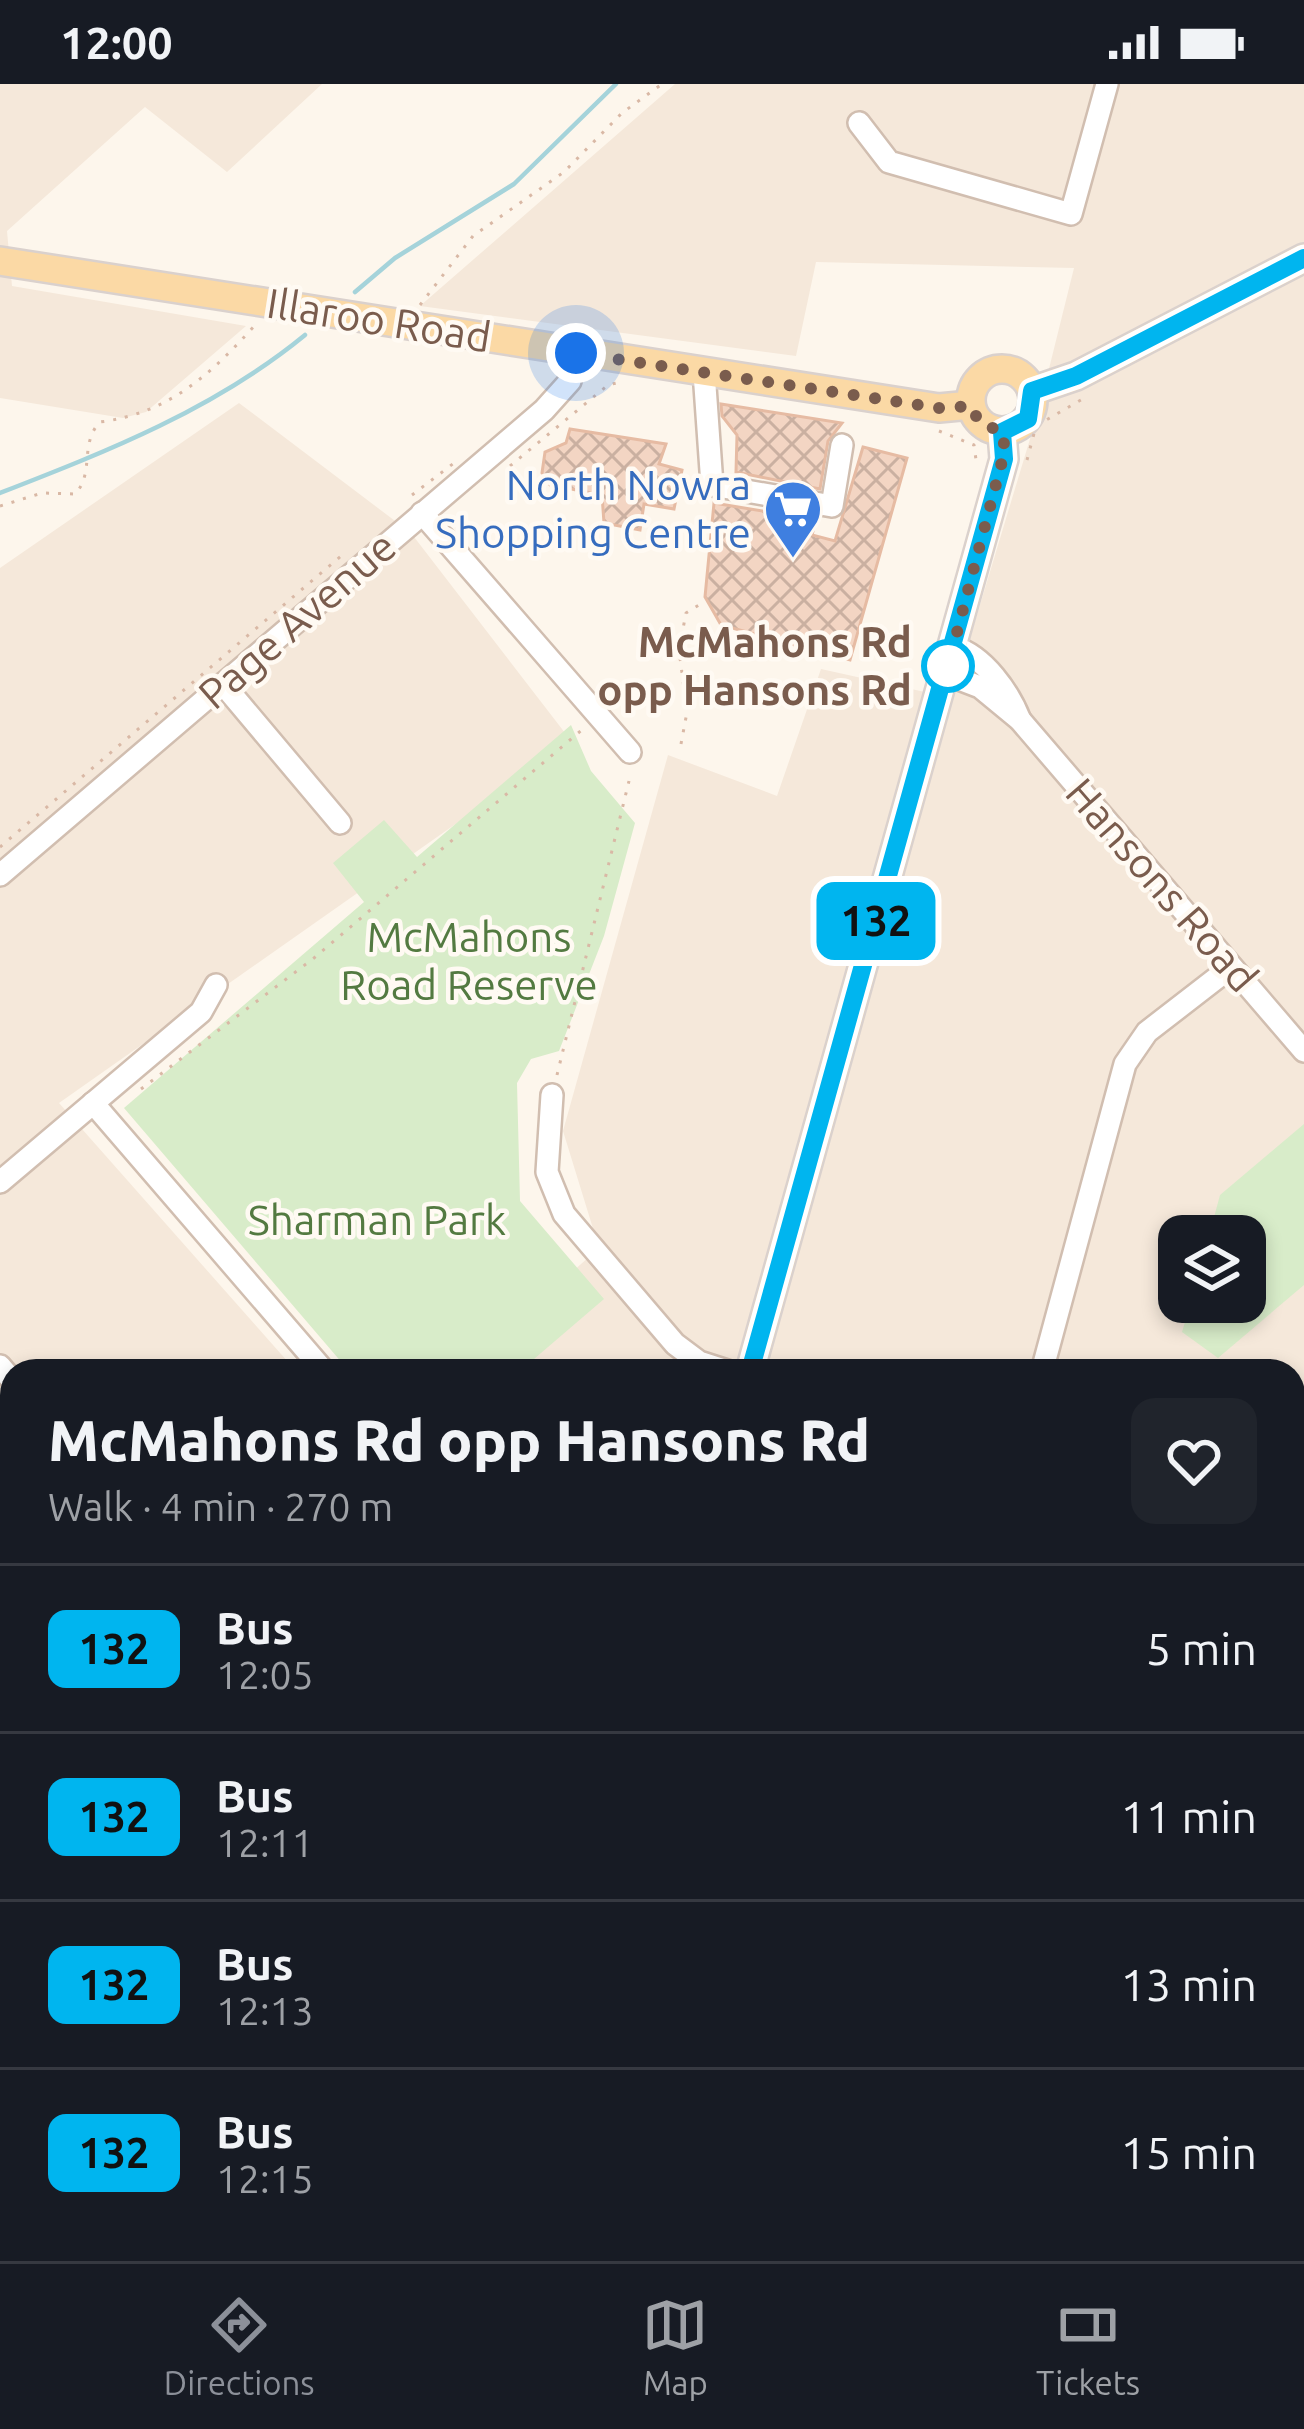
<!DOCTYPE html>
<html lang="en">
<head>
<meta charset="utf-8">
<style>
  body { margin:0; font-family:Ubuntu,sans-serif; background:#20242c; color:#f1f3f6; height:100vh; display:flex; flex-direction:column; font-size:45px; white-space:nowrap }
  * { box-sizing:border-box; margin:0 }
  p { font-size:39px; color:#9ea1a6 }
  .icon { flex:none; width:66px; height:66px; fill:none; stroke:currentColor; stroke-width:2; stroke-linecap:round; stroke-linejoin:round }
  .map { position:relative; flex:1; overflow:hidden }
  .sheet { position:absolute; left:0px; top:1275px; width:1305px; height:903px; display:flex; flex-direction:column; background:#171b24; border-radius:36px 36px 0 0; box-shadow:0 6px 18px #0003 }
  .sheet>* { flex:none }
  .badge { padding:0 24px; border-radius:18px; font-size:42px; line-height:78px }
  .controls { position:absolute; left:1158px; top:1131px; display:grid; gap:24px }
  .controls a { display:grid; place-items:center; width:108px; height:108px; border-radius:24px; background:#171b24; box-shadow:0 6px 18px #0003; font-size:60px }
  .you { position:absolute; width:60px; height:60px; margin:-30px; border:9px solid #fff; border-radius:50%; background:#1a73e8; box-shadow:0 0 0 18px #1a73e833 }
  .map>.badge { position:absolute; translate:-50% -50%; box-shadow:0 0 0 6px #fff }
  .round { display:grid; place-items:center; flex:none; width:126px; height:126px; border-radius:24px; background:#20242c }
  .overview { display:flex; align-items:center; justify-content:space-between; height:204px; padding:0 48px }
  h1 { font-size:57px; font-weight:800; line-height:90px }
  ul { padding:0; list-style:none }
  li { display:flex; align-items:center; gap:36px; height:168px; padding:0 48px; border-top:3px solid #363941 }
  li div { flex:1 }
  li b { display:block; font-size:45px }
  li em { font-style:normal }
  li .badge { min-width:132px; font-weight:700; text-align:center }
  .status { display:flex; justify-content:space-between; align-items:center; height:84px; padding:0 60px; background:#171b24; direction:ltr }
  .status svg { height:33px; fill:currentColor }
  .tab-bar { display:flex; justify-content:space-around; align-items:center; height:168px; border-top:3px solid #363941; background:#171b24; font-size:33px; color:#9ea1a6 }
  .tab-bar a { display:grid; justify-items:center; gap:6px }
  .tab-bar .selected { color:#8c9099 }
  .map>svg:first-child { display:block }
  .residential { fill:#f5e8da; fill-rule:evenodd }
  .forest { fill:url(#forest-firs) }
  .park { fill:#d8ecc9 }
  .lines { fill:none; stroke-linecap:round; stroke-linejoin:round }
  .stream { stroke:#a5d3da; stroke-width:4.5 }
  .building { fill:url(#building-cross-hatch); stroke:#e6bba3; stroke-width:3 }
  .minor-casing { stroke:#d1beb0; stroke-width:26 }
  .major-casing { stroke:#dad1cd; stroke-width:32 }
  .path { stroke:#d9b8a5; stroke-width:3; stroke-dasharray:3 9; stroke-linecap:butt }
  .minor { stroke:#fff; stroke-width:21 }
  .major { stroke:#fbd9a5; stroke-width:27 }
  .line-casing { stroke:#fff; stroke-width:27 }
  .line { stroke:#00b5ef; stroke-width:18 }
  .walk { stroke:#7a5c4d; stroke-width:12; stroke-dasharray:0 21.6 }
  .stop-dot { fill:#fff; stroke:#00b5ef; stroke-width:6 }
  .labels { text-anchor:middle; stroke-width:9; stroke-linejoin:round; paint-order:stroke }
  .street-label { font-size:42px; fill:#7a5c4d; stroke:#fffaf3 }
  .shop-label { font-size:42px; fill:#366cbe; stroke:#fffaf3; text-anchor:end }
  .stop-label { font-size:42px; font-weight:bold; fill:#7a5c4d; stroke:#fffaf3; text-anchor:end }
  .park-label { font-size:42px; fill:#537a41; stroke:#fffaf3 }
</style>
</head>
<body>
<div class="status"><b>12:00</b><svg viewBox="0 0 49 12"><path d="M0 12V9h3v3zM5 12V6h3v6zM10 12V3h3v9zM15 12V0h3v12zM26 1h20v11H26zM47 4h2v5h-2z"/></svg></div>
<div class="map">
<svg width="1304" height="2177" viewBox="0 0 1304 2177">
  <defs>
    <pattern id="forest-firs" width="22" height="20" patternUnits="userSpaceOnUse" patternTransform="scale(3)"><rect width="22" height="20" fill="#d8ecc9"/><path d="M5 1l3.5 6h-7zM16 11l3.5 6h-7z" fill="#b4c2a5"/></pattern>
    <pattern id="building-cross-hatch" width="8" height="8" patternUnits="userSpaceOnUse" patternTransform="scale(3)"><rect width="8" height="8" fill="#f3d5c3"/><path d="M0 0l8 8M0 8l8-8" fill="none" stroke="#cab0a1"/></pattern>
  </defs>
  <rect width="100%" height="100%" fill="#fdf6ec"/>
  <g class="residential">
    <path d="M0,0H322L227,88L145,23L7,147L12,202L246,242L146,328L123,334L0,314Z"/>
    <path d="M675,0H1304V2131L1293,2135V1287H461L599,1164L563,1047L668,671L777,712L821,585L952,614L1039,325L1074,184L816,178L796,272L420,222ZM1179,1152H1245V1218H1179Z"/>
    <path d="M239,319L411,449L572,658L59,1019L296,1287H12V2166H1212L1182,2177H0V484Z"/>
  </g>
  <path class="forest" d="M1304,2131V2177H1182L1212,2166H1293V2135Z"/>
  <g class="park">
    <path d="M571,641L591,687L635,739L604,852L559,967L531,975L517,999L520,1117L604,1215L520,1287H349L124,1024L364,818L333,779L384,736L417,773Z"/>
    <path d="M1304,1040V1201L1218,1274L1182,1248L1191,1218H1245V1152H1209L1220,1111Z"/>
  </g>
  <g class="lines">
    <g class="stream">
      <path d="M355,208L395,174L514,100L616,0"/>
      <path d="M0,409C108,367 215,325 305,251"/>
    </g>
  </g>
  <g class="building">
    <path d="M721,320L842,339L828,357L820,405L736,388L737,351L722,332Z"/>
    <path d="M570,345L666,360L659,380L682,386L674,425L644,420L640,446L604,439L602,411L550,401L542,389L545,368L566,359Z"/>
    <path d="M863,363L907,374L850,576L721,541L705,513L714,419L816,436L812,451L835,457Z"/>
  </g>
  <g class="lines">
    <g class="minor-casing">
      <g id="minor">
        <path d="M859,39L889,78L1071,130L1107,0"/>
        <path d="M704,288L712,401L832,422L842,361"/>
        <path d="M422,429L630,668"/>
        <path d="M954,563C984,572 1009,608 1020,636"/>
        <path d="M946,590L980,603L1020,636L1304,967"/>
        <path d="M223,600L340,739"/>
        <path d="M0,791L544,326L570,297L576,269"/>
        <path d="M552,1011L547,1088L564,1130L675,1260L699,1278L727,1287"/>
        <path d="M93,1019L324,1287"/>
        <path d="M0,1098L201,928L216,901"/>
        <path d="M0,1282L12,1296"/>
        <path d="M1042,1287L1125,980L1147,948L1231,883"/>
        <path d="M1293,1350L1304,1341"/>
        <path d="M0,1647L12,1661"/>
        <path d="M1298,1648L1304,1642"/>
        <path d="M1293,1982L1304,1996"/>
        <path d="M0,2058L12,2072"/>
        <path d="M1293,2123L1304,2119"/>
        <path d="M95,2166L104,2177"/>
        <path d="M824,2166L830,2177"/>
        <path d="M1141,2177L1172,2166"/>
      </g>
    </g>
    <g class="major-casing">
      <g id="major">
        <path d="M0,177L939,324L971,321"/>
        <circle cx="1002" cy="316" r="31"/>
        <path d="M1032,307L1076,292L1304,174"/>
        <path d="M750,1287L1004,375L1002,348"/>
        <path d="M342,2177L349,2166"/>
      </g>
    </g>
    <g class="path">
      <path d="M420,221L473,152L564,88L622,29L662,0"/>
      <path d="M939,347L974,361L977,383"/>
      <path d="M1027,376L1036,342L1086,313"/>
      <path d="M510,382L608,301L621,298"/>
      <path d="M412,411L454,379"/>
      <path d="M0,422L42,409L75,410C95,389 79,360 100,338C170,329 211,290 257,239"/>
      <path d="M681,660L687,628L679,566L686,529L699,521"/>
      <path d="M0,763L341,472"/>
      <path d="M557,991L629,697"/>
      <path d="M141,1005L314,874L584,644"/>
    </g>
    <use href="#minor" class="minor"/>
    <use href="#major" class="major"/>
  </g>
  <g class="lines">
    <g class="line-casing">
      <path id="line" d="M750,1287L1004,375L1002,348L1028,335L1032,307L1076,292L1304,174"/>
    </g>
    <use href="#line" class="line"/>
    <path class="walk" d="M576,269L939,324L971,322L979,338L1002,348L1005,366L946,590L948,582"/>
  </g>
  <defs>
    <g id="supermarket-pin" transform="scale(3)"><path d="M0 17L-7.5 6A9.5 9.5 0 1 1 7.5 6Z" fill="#3f7fe0" stroke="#fffaf3"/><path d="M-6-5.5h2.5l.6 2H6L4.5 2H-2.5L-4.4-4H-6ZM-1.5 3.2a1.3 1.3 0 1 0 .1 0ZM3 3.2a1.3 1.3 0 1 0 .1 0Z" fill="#fff"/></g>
  </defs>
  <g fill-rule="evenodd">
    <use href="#supermarket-pin" x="793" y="425"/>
  </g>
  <circle class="stop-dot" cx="948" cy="582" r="24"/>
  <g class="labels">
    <g class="street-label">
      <text transform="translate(379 236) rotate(9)" y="15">Illaroo Road</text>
      <text transform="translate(297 536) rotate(-41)" y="15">Page Avenue</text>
      <text transform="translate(1162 801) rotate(49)" y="15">Hansons Road</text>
    </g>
    <g class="shop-label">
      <text x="751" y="416">North Nowra<tspan x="751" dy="48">Shopping Centre</tspan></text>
    </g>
    <g class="stop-label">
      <text x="912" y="573">McMahons Rd<tspan x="912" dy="48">opp Hansons Rd</tspan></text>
    </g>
    <g class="park-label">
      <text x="469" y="868">McMahons<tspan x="469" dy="48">Road Reserve</tspan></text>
      <text x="377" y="1151">Sharman Park</text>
    </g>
  </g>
</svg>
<div class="controls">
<a><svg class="icon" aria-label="layers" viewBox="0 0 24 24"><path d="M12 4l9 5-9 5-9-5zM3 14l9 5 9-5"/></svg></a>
</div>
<div class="you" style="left:576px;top:269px"></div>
<b class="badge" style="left:876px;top:837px;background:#00b5ef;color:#111">132</b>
<section class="sheet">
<div class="overview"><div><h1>McMahons Rd opp Hansons Rd</h1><p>Walk · 4 min · 270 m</p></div><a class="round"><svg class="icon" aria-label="heart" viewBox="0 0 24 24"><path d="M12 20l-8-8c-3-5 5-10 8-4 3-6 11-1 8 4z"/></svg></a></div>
<ul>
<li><span class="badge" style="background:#00b5ef;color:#111">132</span><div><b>Bus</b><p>12:05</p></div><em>5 min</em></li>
<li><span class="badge" style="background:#00b5ef;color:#111">132</span><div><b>Bus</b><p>12:11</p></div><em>11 min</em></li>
<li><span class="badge" style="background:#00b5ef;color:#111">132</span><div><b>Bus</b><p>12:13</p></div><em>13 min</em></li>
<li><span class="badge" style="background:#00b5ef;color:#111">132</span><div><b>Bus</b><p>12:15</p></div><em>15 min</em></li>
</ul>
</section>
</div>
<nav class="tab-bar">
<a class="selected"><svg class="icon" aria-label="directions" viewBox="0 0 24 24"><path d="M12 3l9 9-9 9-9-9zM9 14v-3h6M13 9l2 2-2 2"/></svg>Directions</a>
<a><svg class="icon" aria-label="map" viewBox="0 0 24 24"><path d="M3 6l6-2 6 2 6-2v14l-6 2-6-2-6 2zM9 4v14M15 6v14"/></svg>Map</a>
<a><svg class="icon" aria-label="tickets" viewBox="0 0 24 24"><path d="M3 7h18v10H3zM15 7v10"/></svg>Tickets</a>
</nav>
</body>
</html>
